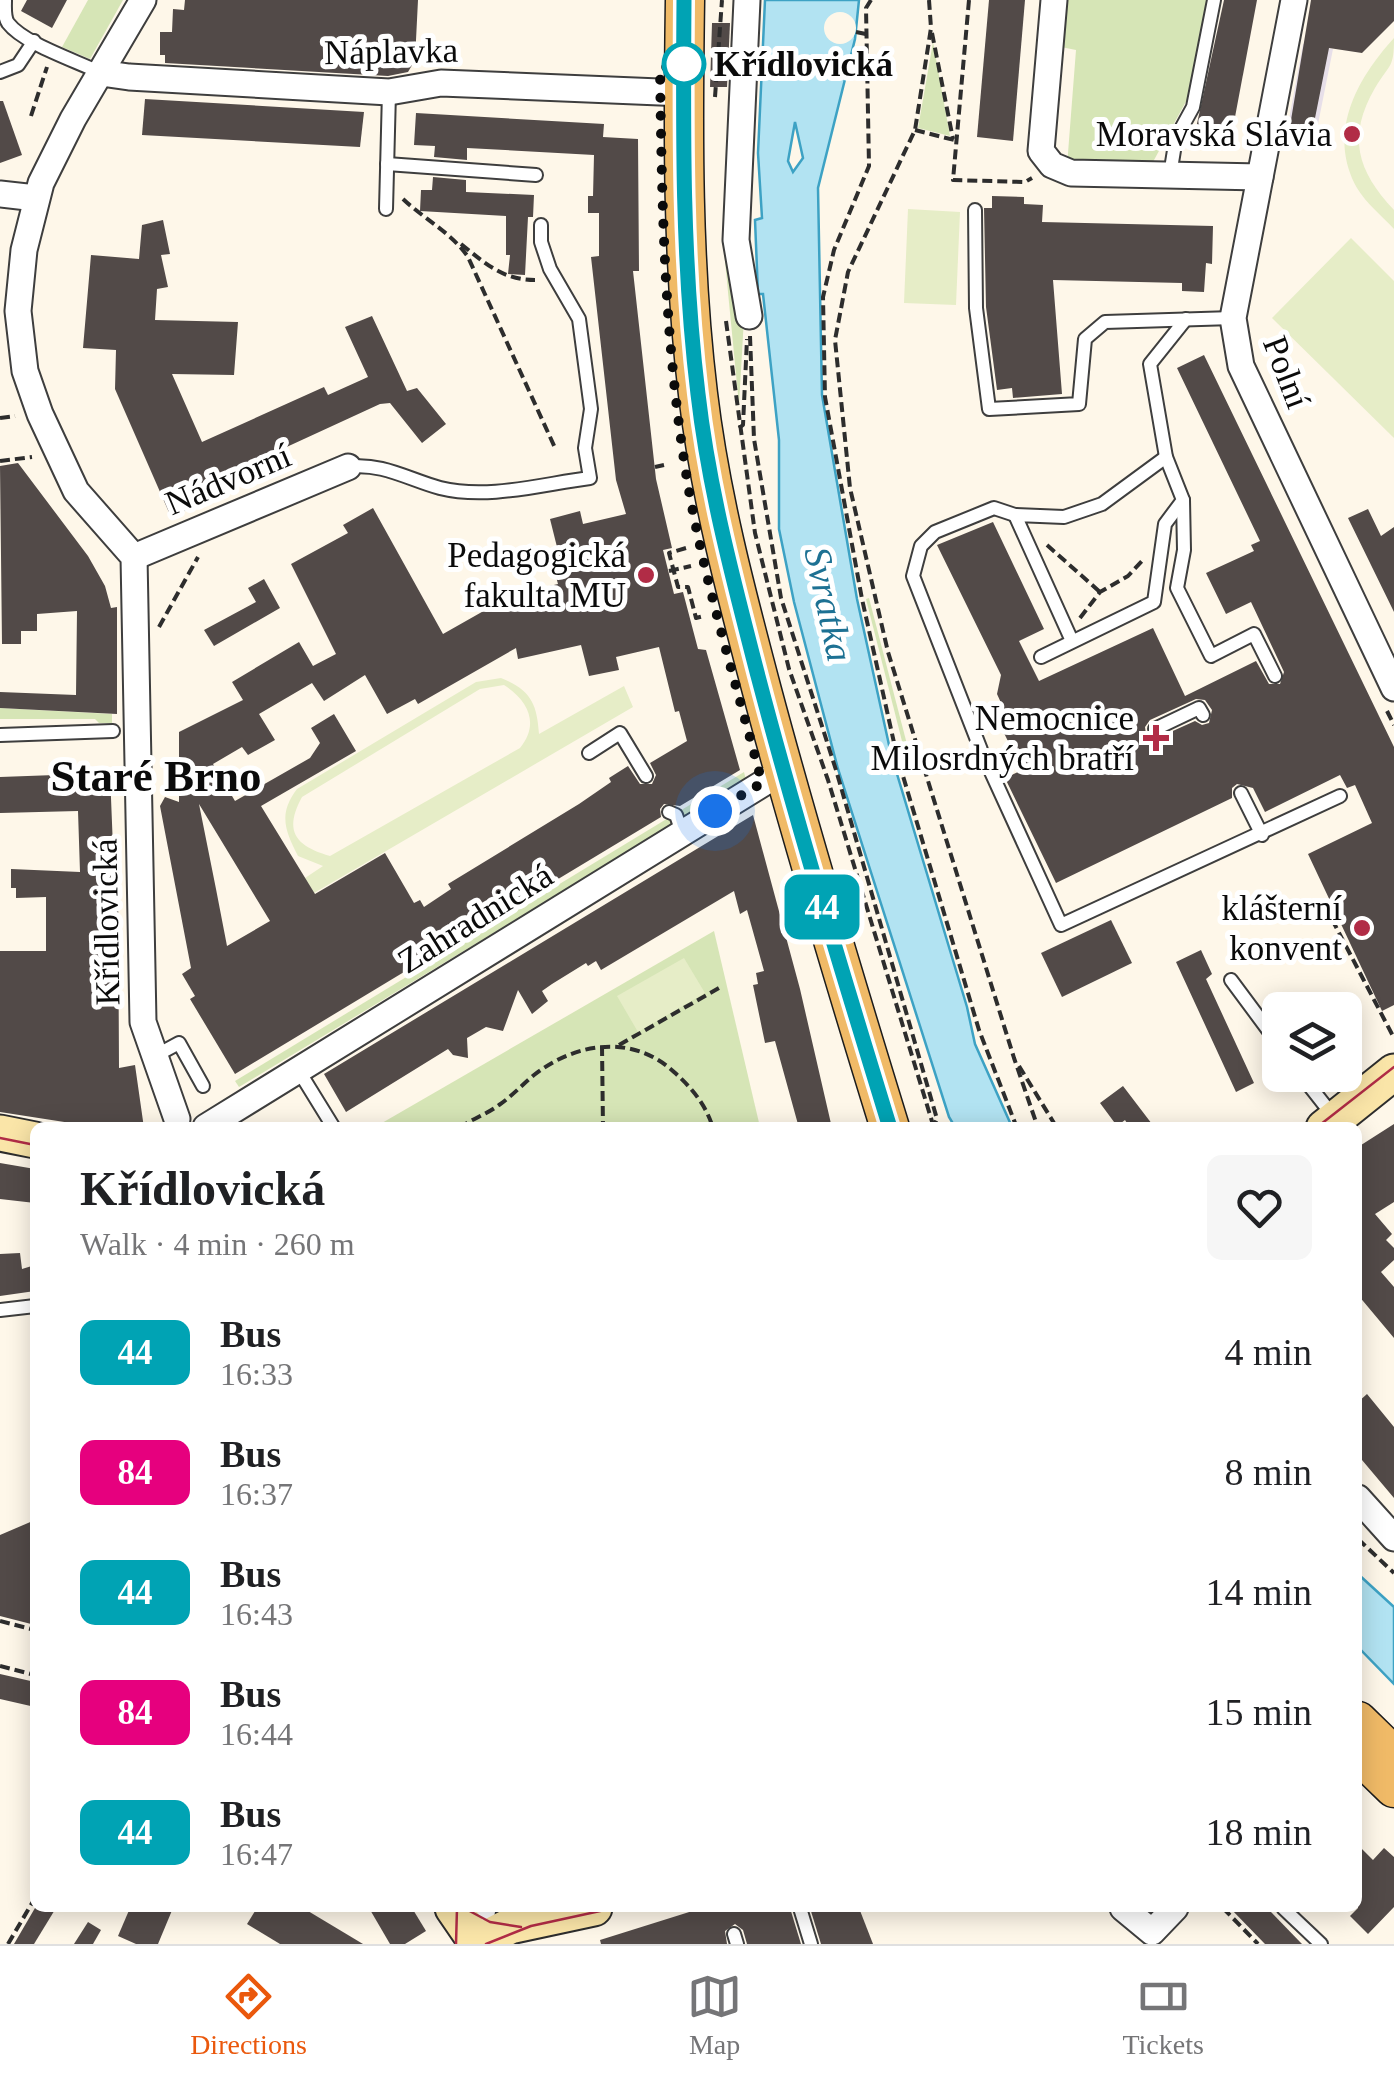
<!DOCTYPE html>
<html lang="en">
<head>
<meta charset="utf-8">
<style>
  body { margin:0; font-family:"Times New Roman",serif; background:#f6f6f6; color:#202124; height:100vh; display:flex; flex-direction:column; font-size:38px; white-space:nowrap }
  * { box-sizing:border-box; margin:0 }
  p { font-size:32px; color:#757577 }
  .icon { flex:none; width:55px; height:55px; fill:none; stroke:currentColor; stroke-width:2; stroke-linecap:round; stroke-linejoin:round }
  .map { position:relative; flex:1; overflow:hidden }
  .details { position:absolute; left:30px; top:1122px; width:1332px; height:790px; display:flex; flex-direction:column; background:#fff; border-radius:15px; box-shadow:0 5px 25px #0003 }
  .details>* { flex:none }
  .badge { padding:0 20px; border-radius:15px; font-size:35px; line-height:65px }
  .fabs { position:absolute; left:1262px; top:992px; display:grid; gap:20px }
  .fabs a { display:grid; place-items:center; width:100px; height:100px; border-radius:15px; background:#fff; box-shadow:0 5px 25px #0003; font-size:50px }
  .you { position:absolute; width:50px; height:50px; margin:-25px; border:8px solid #fff; border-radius:50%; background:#1a73e8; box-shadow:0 0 0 15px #1a73e833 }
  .map>.badge { position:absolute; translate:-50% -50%; box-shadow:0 0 0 5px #fff }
  .round { display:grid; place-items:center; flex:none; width:105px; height:105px; border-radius:15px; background:#f6f6f6 }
  .summary { display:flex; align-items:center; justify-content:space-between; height:170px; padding:0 50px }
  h1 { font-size:48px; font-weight:700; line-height:75px }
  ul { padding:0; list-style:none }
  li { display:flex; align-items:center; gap:30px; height:120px; padding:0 50px }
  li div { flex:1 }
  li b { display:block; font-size:38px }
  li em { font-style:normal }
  li .badge { min-width:110px; font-weight:700; text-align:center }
  .dock { display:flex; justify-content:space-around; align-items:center; height:140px; border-top:2px solid #e0e0e0; background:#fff; font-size:28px; color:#757577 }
  .dock a { display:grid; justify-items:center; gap:5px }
  .dock .current { color:#ea580c }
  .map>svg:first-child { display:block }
  .industrial { fill:#e7dfe9 }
  .green { fill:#d6e5b6 }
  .pitch { fill:#e6edc7; fill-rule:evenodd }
  .water { fill:#b2e3f2; stroke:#3da2c4; stroke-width:2.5; fill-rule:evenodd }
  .pier { fill:#fef7e9 }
  .building { fill:#524a48; fill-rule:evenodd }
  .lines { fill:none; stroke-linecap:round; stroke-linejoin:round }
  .lane-casing { stroke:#3e3e3e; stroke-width:16 }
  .street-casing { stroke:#3e3e3e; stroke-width:29 }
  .secondary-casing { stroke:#2d2d2d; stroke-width:39 }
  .primary-casing { stroke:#1c1c1c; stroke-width:41 }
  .path { stroke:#2d2d2d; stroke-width:4; stroke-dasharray:10 5; stroke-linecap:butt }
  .lane { stroke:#fff; stroke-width:12 }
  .street { stroke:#fff; stroke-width:25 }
  .secondary { stroke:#fae5a8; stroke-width:35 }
  .primary { stroke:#f0ba67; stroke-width:38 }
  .tram { stroke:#b12c46; stroke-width:2.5 }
  .line-casing { stroke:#fff; stroke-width:22 }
  .line { stroke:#00a3b4; stroke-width:15 }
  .walk { stroke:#0b0b0b; stroke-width:10; stroke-dasharray:0 18 }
  .stop-dot { fill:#fff; stroke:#00a3b4; stroke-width:5 }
  .poi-dot { fill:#b12c46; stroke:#fff; stroke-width:4 }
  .labels { text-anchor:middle; stroke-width:10; stroke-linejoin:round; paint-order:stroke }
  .street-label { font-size:35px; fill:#0b0b0b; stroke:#fff }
  .stop-label { font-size:35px; font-weight:bold; fill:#0b0b0b; stroke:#fff; text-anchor:start }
  .poi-label { font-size:35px; fill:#0b0b0b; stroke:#fff; text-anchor:end }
  .water-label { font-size:38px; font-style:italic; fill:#1d7193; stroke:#fff }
  .district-label { font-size:45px; font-weight:bold; fill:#0b0b0b; stroke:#fff }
</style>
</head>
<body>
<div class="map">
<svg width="1394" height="1944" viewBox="0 0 1394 1944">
  <rect width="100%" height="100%" fill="#fef7e9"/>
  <path class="industrial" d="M1303,44L1333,49L1313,149L1285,141Z"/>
  <g class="green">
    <path d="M88,0H123L90,59L62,47Z"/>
    <path d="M1060,0H1208L1189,96L1148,171L1067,166L1076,50L1056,46Z"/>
    <path d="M933,42L950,136L918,128Z"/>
    <path d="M724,251L744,318L739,405Z"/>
    <path d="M869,598L909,752L905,753L866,599Z"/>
    <path d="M0,708L112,714V723H99L95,719H0Z"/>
    <path d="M744,772L746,780L239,1087L235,1081Z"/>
    <path d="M714,931L760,1127H375Z"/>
  </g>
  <g class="pitch">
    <path d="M1394,38C1394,69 1390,63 1375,88C1347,136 1357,171 1394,210V229C1382,216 1366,203 1357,188C1327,133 1356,80 1394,38Z"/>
    <path d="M908,209L960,212L956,305L904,303Z"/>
    <path d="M1351,238L1394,281V438L1272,318Z"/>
    <path d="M501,678C531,690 537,704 539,734L624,686L633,707L314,893L305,878L323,866L298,856C285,830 278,814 297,789L476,682ZM504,685C528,700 540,724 520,748L330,856C296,846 283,832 302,797L480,689Z"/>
    <path d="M684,958L705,993L638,1032L617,996Z"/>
  </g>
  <g class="water">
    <path d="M765,0H859L855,39L818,188L822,395L857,599L891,754L967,1007L975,1044L1012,1127H955L949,1117L838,769L794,602L779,529V440L763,294H758L755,220L762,218L758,153ZM795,122L803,158L793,172L788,161Z"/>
    <path d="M1358,1574L1394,1607V1684L1358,1647Z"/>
  </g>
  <circle class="pier" cx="840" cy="28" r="16"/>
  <g class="building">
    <path d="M27,0H67L52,28L21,11Z"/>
    <path d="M185,0H418L415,60L408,72L388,76L165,63V55H160V32H172L173,9L184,10Z"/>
    <path d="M989,0H1025L1013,141L977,137Z"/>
    <path d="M1224,0H1257L1229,149L1193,142Z"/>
    <path d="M1311,0H1394V21L1362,53L1329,48L1310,143L1288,138Z"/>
    <path d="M712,23H730L727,87H710Z"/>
    <path d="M145,99L364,112L360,147L142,135Z"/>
    <path d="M0,101H3L22,155L0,163Z"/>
    <path d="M416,113L604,124L603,137L638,139L639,271H633L656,479L672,548L663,550L674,594L683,592L698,649L706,650L740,770L680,806L664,804L660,809L661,817L235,1074L190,999L195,996L182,974L191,968L160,806L165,797L179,802V732L243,700L232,682L299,642L313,666L336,654L291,564L348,533L343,525L373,508L443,634L503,600V597L558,584L554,569L562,567L550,519L580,511L583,524L626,514L616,480L591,257L599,256V213H588V196H593L594,155L467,148V160L434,157L435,146L414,145ZM581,645L589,676L619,670L616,657L659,647L675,712L679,711L687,741L650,763L656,775L652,784H640L628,766L609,778L611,782L579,804L448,884L451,889L424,907L420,900L414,903L385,853L315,894L261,806L356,751L334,714L311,728L320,743L310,758L235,801L213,764L242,747L248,755L275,740L259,714L312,683L324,701L365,675L387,714L415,699L418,704L516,648L518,659ZM199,804L270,921L227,946L216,889Z"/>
    <path d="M433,177L466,180V192L534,195L533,217H528L525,275L508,274L510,255H506V216L420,211L421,190H432Z"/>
    <path d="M992,196L1024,197V204L1043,205L1042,222L1213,226L1212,264L1206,263L1204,292L1182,291V283L1053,280L1062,394L1013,398L1012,388L997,390L986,307L984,208H992Z"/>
    <path d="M163,220L170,254L161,255L168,287L157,289L155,320L238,322L234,375L172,374L202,442L324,387L328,395L368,377L345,327L372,316L407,391L417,388L446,424L422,443L390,403L380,404L217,479L224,494L171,517L115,389L116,350L83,348L91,255L139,259L142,225Z"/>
    <path d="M1204,355L1394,747V1005L1382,1011L1308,854L1372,823L1355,785L1347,788L1340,775L1265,812L1253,788L1237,784L1232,788V798L1056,883L1005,778L1022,770L1003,731L1012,727L997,694L1001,675L937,545L993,522L1044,629L1019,641L1039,681L1153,628L1185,696L1256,661L1269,684H1280L1284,672L1251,602L1226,614L1206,573L1254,551L1251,545L1260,541L1177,368ZM1196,699L1205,700L1212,710L1209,723L1202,725L1195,721L1155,739L1146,734L1145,727L1150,720Z"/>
    <path d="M18,463L88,556L105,586L111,608L117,607V714L0,708V692L76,695L77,611L37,614V631H21V644H2L0,466Z"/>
    <path d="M1368,509L1381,536L1394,527V612L1348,518Z"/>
    <path d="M264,579L280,608L214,646L204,630L256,602L248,588Z"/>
    <path d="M110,773L114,873H118L119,1068L135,1065L144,1128H103L0,1112V951H46V897L16,898V888H11V869L80,872L78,811L0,813V777Z"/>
    <path d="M753,815L800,989L832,1128H799L775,1041L765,1043L753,985L758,984L756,973L764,971L747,910L740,914L734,891L601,970L596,961L588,966L586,963L552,984L542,991L548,1001L532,1014L518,990L503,1031L486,1027L467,1038L468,1058L453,1055L448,1049L346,1112L324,1074Z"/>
    <path d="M1111,920L1132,963L1062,997L1041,953Z"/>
    <path d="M1201,950L1212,974L1206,979L1254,1083L1236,1092L1176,962Z"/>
    <path d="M1123,1086L1155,1128H1130L1125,1120L1117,1126L1100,1103Z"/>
    <path d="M1394,1124V1202L1375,1214L1392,1234L1386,1240L1394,1248V1260L1381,1272L1394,1287V1338L1358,1295V1147Z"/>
    <path d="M0,1163L35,1169V1203L0,1199Z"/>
    <path d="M20,1253L22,1269L35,1265V1291L0,1296V1254Z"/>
    <path d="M1367,1394L1394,1427V1498L1362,1460L1358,1461V1402Z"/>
    <path d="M35,1520V1625L0,1616V1535Z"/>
    <path d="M0,1674L35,1682V1707L0,1699Z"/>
    <path d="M1358,1845L1373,1860L1384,1848L1394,1857V1907L1368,1934L1350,1916L1358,1908Z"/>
    <path d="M35,1908H56L34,1944H14Z"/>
    <path d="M130,1908H173L158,1944H136L118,1936Z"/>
    <path d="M257,1908H303L363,1944H280L247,1924Z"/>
    <path d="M369,1908H412L426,1931L405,1944H390Z"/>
    <path d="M702,1908H790L801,1944H747L743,1930L735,1924L725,1931L727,1944H601L600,1940Z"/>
    <path d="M810,1908H859L873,1944H821Z"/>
    <path d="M1230,1908H1267L1302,1944H1265Z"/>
    <path d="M88,1922L101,1930L93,1944H74Z"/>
  </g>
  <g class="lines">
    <g class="lane-casing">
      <g id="lane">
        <path d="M5,0C5,8 4,17 8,23C24,44 77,61 101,73"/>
        <path d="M0,72L18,65L34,41"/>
        <path d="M387,164L536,175"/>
        <path d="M1170,175L1176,138L1193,107L1214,0"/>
        <path d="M386,209L389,92"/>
        <path d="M975,210L976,308L989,409L1079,404L1085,339L1105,322L1233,318"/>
        <path d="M348,467C381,462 410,480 440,488C488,500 542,484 590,478L585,448L591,409L579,319L550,269L541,242V225"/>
        <path d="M1183,500L1184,550L1177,588L1211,656L1254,634L1275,676"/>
        <path d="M1015,515L994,508L935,532L921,546L913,576L981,750L1061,925L1340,796"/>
        <path d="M1072,641L1015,515L1064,517L1102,504L1166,457"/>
        <path d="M1041,657L1154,602L1165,524L1183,500L1166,457L1150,364L1186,319"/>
        <path d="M1155,729L1199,708L1203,715"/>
        <path d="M0,735L113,731"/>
        <path d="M589,753L620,733L646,776"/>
        <path d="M1241,793L1262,835"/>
        <path d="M669,812L676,815L682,832"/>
        <path d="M1231,980L1280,1046"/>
        <path d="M155,1056L179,1043L203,1086"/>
        <path d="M297,1068L334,1128"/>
        <path d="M1301,1075L1334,1117"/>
        <path d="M0,1310L35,1306"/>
        <path d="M800,1908L811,1944"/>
        <path d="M1283,1908L1321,1944"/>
        <path d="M734,1934L737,1944"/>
      </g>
    </g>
    <g class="street-casing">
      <g id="street">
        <path d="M143,0L73,119L41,183L24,250L18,311L25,371L40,414L76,491L134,557L143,1022L177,1119"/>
        <path d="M747,0L736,240L749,316"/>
        <path d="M1054,0L1041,151L1052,165L1071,173L1260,177"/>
        <path d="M1294,0L1233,318L1241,366L1394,688"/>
        <path d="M101,73L129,77L389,92L441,83L684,93"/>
        <path d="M0,194L36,198"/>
        <path d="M134,557L348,467"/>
        <path d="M206,1127L783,771"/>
        <path d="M1358,1498L1394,1538"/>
        <path d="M1123,1908L1152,1932L1175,1908"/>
        <path d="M477,1943L483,1908"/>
      </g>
    </g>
    <g class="secondary-casing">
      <g id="secondary">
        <path d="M1324,1128L1394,1072"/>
        <path d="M0,1133L35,1140"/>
        <path d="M453,1908L477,1943"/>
        <path d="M475,1944L510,1926L594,1908"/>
      </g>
    </g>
    <g class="primary-casing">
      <g id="primary">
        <path d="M685,0C683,132 682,263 698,394C710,495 736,593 762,691C801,837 845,982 890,1128"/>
        <path d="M1358,1721L1394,1756"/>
        <path d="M1358,1753L1394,1788"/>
      </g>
    </g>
    <g class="path">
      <path d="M871,0L866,8L869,166L834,250L823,297L825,397L862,599L897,756L979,1030L1017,1128"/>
      <path d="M929,0L931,28L915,130L848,272L835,340L850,488L888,652L1014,1058L1038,1128"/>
      <path d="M969,0L953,180L1025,182L1032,178"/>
      <path d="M856,32L866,34"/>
      <path d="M932,33L953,139"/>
      <path d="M715,97L722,0"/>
      <path d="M31,116L47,67"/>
      <path d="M915,130L954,140"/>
      <path d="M403,199C424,219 452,233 468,257L556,450"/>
      <path d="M461,244C486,264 503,280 535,280"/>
      <path d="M726,321L755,533L789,669L828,780L934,1128"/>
      <path d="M750,336L754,439L781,598L836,770L937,1119L934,1125"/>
      <path d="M0,418L15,416"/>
      <path d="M739,428L743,425L747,339"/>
      <path d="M0,461L32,457"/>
      <path d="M655,467L664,465"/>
      <path d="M1047,545L1100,592"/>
      <path d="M686,548L669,553L678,587H688L696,618L704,616"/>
      <path d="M669,571L691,566"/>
      <path d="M1080,618L1100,592L1128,576L1142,561"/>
      <path d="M159,627L198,557"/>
      <path d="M1387,711L1394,725"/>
      <path d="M1325,906L1394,1038"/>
      <path d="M619,1045L719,988"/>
      <path d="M602,1046L603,1128"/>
      <path d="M1019,1066L1057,1128"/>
      <path d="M459,1128C472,1119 487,1114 499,1105C512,1096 522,1085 534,1075C576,1042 633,1034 674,1072C692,1088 706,1105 713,1128"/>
      <path d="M1358,1539L1394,1573"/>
      <path d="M0,1621L35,1630"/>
      <path d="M0,1666L35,1675"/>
      <path d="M1223,1908L1258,1944"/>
      <path d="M8,1944L35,1898"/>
    </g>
    <use href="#lane" class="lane"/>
    <use href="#street" class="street"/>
    <use href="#secondary" class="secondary"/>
    <use href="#primary" class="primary"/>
    <g class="tram">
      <path d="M1316,1128L1394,1067"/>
      <path d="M0,1138L35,1145"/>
      <path d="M464,1908L490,1922L521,1927"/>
      <path d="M456,1944L457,1908"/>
      <path d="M486,1944L531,1926L614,1908"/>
    </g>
  </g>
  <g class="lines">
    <g class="line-casing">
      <path id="line" d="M684,0C683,132 682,263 698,394C709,490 734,583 758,676C798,828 844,978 890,1128"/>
    </g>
    <use href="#line" class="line"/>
    <path class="walk" d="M684,64L660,68C662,209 664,338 687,479C704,581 736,682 762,783L715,811"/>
  </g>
  <circle class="stop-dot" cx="684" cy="64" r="20"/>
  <g class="poi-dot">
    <circle cx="1352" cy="134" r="10"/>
    <circle cx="646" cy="575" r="10"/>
    <path d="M1151 723h10v10h10v10h-10v10h-10v-10h-10v-10h10z"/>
    <circle cx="1362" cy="928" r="10"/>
  </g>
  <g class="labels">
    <g class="street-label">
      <text transform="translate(391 51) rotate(-1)" y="12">Náplavka</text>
      <text transform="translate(1287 372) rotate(69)" y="12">Polní</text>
      <text transform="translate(228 479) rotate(-23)" y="12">Nádvorní</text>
      <text transform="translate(475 918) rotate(-32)" y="12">Zahradnická</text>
      <text transform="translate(106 922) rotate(-91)" y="12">Křídlovická</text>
    </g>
    <g class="stop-label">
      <text x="714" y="76">Křídlovická</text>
    </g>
    <g class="poi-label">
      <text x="1332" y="146">Moravská Slávia</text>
      <text x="626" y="567">Pedagogická<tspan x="626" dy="40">fakulta MU</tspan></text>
      <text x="1134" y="730">Nemocnice<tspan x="1134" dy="40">Milosrdných bratří</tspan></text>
      <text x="1342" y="920">klášterní<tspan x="1342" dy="40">konvent</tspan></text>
    </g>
    <g class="water-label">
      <text transform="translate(829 604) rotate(78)" y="13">Svratka</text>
    </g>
    <g class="district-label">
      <text x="156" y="791">Staré Brno</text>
    </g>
  </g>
</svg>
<div class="fabs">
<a><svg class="icon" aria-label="layers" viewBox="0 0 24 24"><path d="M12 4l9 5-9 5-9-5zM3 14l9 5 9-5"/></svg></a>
</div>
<div class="you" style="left:715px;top:811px"></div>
<b class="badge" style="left:822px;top:907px;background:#00a3b4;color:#fff">44</b>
<section class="details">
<div class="summary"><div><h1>Křídlovická</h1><p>Walk · 4 min · 260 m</p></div><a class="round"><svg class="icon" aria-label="heart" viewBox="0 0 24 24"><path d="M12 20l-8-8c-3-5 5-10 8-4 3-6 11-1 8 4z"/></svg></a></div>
<ul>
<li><span class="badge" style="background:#00a3b4;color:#fff">44</span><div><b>Bus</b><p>16:33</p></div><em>4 min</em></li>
<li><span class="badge" style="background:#e6007e;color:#fff">84</span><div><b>Bus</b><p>16:37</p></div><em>8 min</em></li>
<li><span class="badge" style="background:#00a3b4;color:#fff">44</span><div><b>Bus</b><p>16:43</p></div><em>14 min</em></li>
<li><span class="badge" style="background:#e6007e;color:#fff">84</span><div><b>Bus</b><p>16:44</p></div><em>15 min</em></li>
<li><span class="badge" style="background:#00a3b4;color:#fff">44</span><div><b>Bus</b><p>16:47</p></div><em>18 min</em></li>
</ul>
</section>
</div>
<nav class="dock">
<a class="current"><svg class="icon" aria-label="directions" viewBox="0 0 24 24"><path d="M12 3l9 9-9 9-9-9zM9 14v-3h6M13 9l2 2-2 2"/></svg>Directions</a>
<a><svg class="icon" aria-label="map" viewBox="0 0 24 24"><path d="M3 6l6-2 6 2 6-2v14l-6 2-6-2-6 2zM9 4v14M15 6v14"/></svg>Map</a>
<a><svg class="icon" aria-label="tickets" viewBox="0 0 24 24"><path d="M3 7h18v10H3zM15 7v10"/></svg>Tickets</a>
</nav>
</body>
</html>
